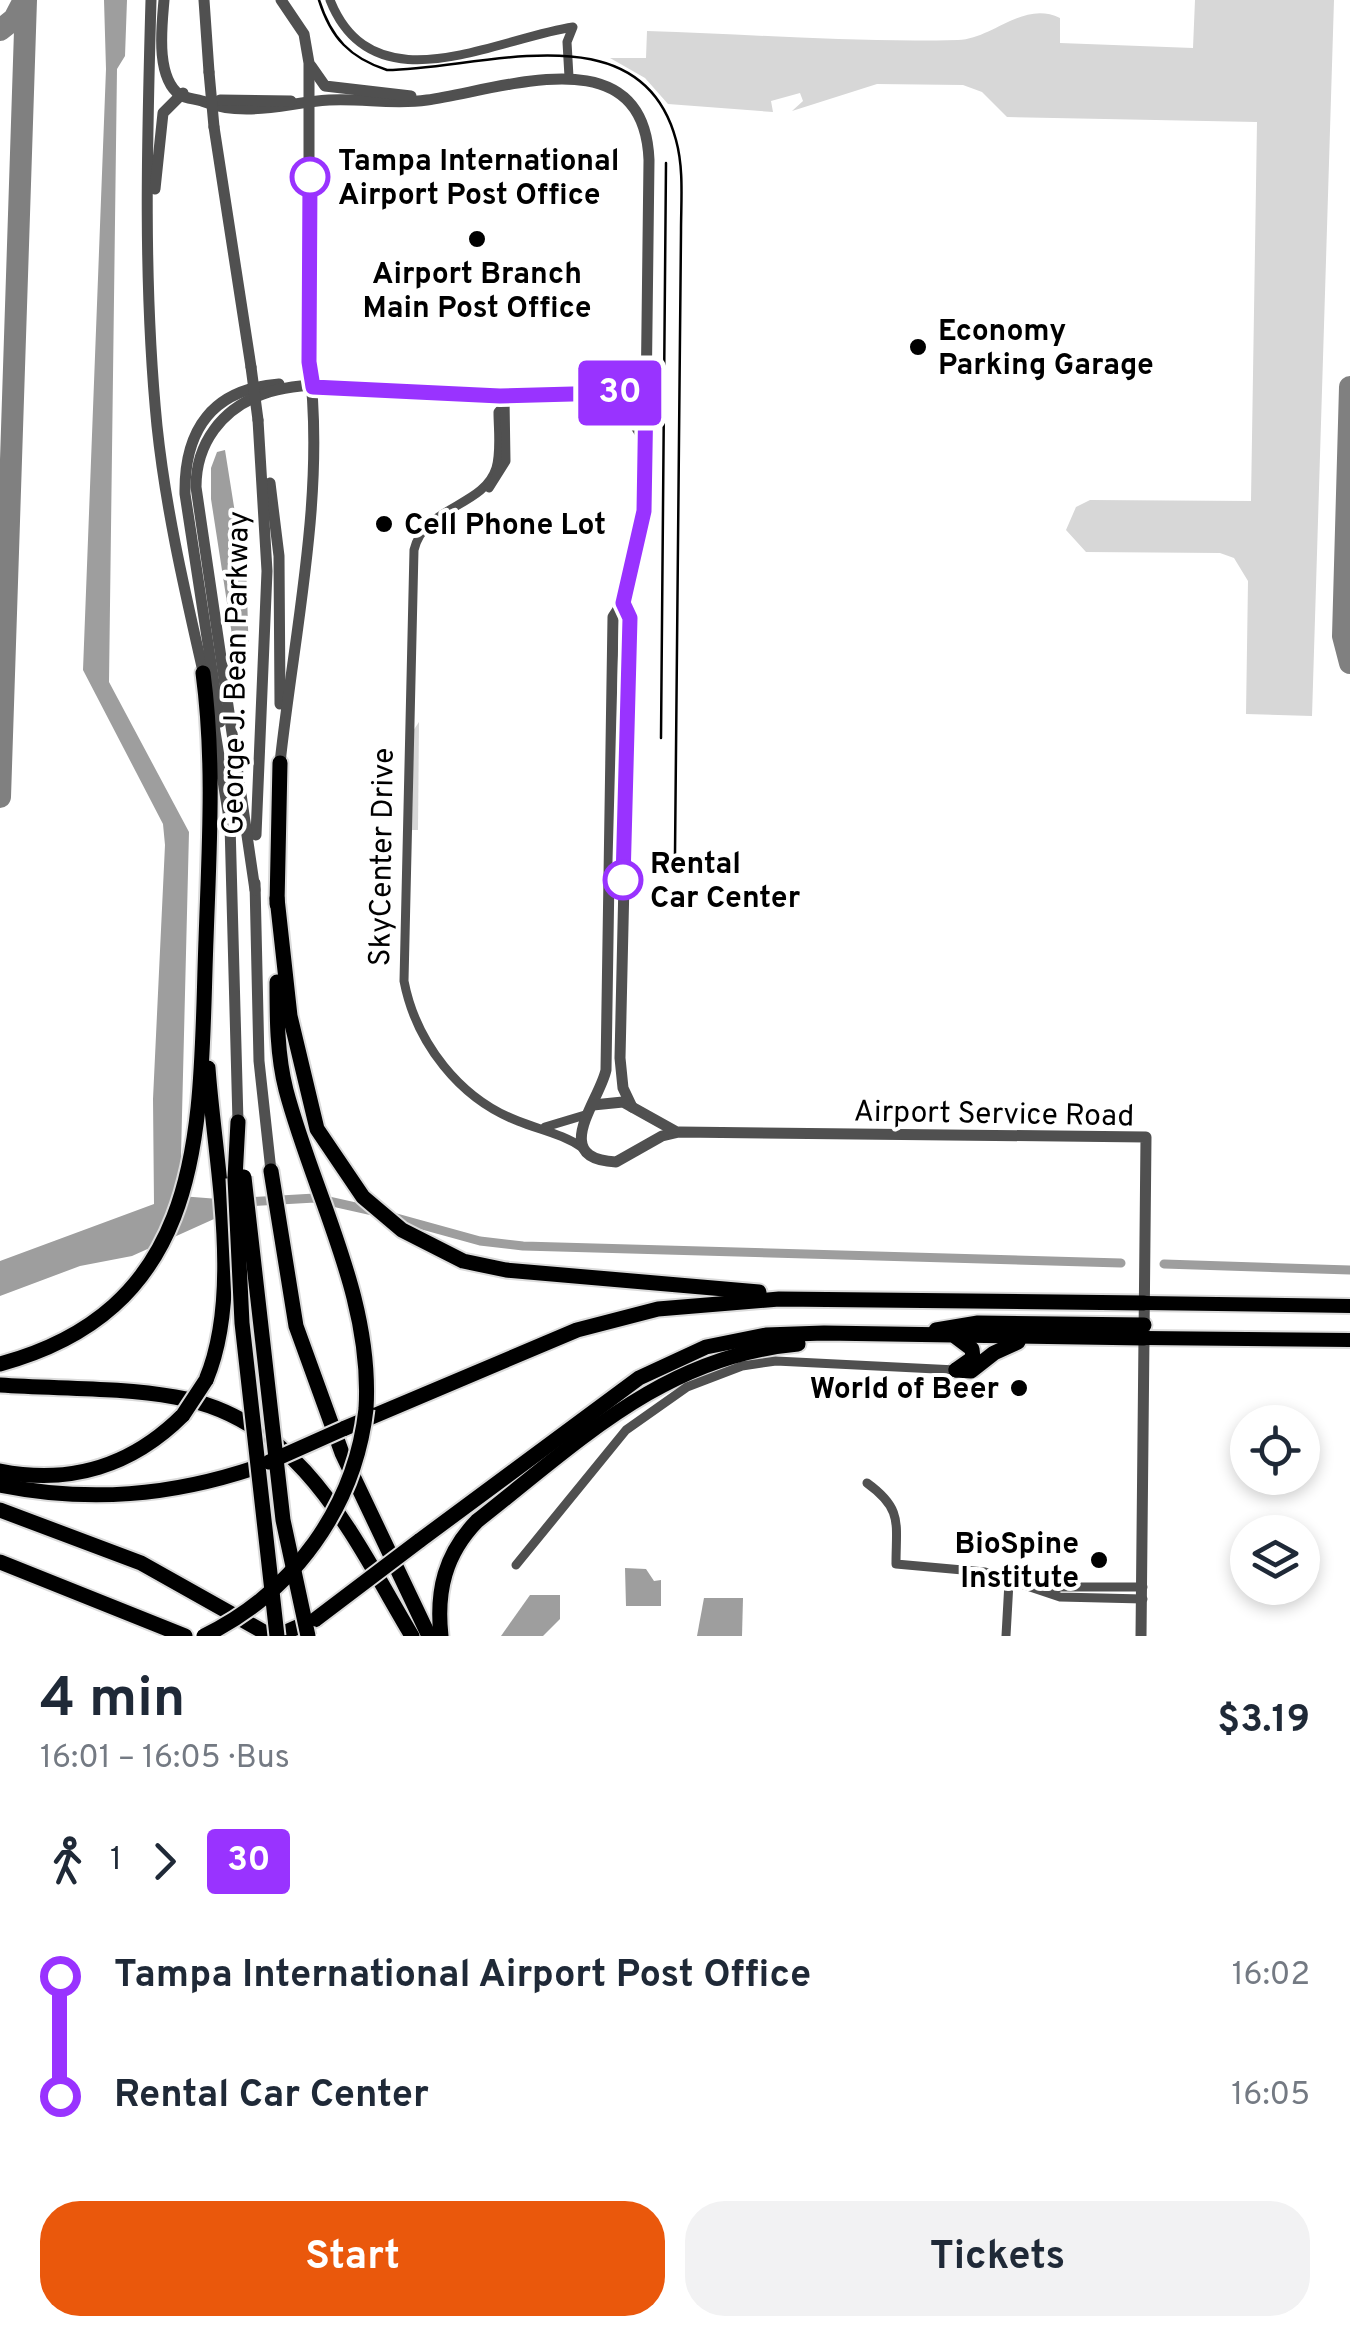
<!DOCTYPE html>
<html lang="en">
<head>
<meta charset="utf-8">
<style>
  body { margin:0; font-family:Overpass,sans-serif; background:#f2f2f3; color:#1f2937; height:100vh; display:flex; flex-direction:column; font-size:38px; white-space:nowrap }
  * { box-sizing:border-box; margin:0 }
  p { font-size:32px; color:#747a83 }
  .icon { flex:none; width:55px; height:55px; fill:none; stroke:currentColor; stroke-width:2; stroke-linecap:round; stroke-linejoin:round }
  .map { position:relative; height:1636px; overflow:hidden }
  .details { display:flex; flex-direction:column; background:#fff; flex:1 }
  .details>* { flex:none }
  .badge { padding:0 20px; border-radius:8px; font-size:35px; line-height:65px }
  .controls { position:absolute; left:1230px; top:1405px; display:grid; gap:20px }
  .controls a { display:grid; place-items:center; width:90px; height:90px; border-radius:50%; background:#fff; box-shadow:0 5px 15px #0003; font-size:50px }
  .map>.badge { position:absolute; translate:-50% -50%; box-shadow:0 0 0 5px #fff }
  .legs { display:flex; align-items:center; gap:15px; height:110px; padding:0 40px; font-size:32px }
  .legs p { margin-inline-start:auto }
  .summary { display:flex; align-items:center; justify-content:space-between; height:170px; padding:0 40px }
  h1 { font-size:55px; font-weight:700; line-height:75px }
  .button { display:flex; gap:20px; margin-top:auto; padding:20px 40px }
  .button a { flex:1; height:115px; border-radius:40px; background:#ea580c; color:#fff; font-size:40px; font-weight:700; line-height:115px; text-align:center }
  .button a+a { background:#f2f2f3; color:#1f2937 }
  ul { padding:0 40px; list-style:none }
  li { display:flex; align-items:center; gap:35px; height:120px; font-size:38px }
  li i { display:grid; place-items:center; width:15px; height:100%; margin:0 12px; background:currentColor }
  li i::after { content:''; width:25px; height:25px; margin:-12px; border:8px solid; border-radius:50%; background:#fff }
  li p { margin-inline-start:auto }
  li:first-child i { background:linear-gradient(#0000 50%,currentColor 0) }
  li:last-child i { background:linear-gradient(currentColor 50%,#0000 0) }
  .map>svg:first-child { display:block }
  .green { fill:#d7d7d7 }
  .water { fill:#9e9e9e }
  .lines { fill:none; stroke-linecap:round; stroke-linejoin:round }
  .canal { stroke:#9e9e9e; stroke-width:9 }
  .taxiway { stroke:#808080; stroke-width:22 }
  .primary-casing { stroke:#dbdbdb; stroke-width:18 }
  .motorway-casing { stroke:#dbdbdb; stroke-width:19 }
  .minor { stroke:#505050; stroke-width:9 }
  .tertiary { stroke:#505050; stroke-width:11 }
  .primary { stroke:#000; stroke-width:14 }
  .motorway { stroke:#000; stroke-width:15 }
  .tram { stroke:#000; stroke-width:2.5 }
  .motorway-bridge-casing { stroke:#dbdbdb; stroke-width:19; stroke-linecap:butt }
  .tertiary-bridge { stroke:#505050; stroke-width:11 }
  .motorway-bridge { stroke:#000; stroke-width:15 }
  .line-1-casing { stroke:#fff; stroke-width:22 }
  .line-1 { stroke:#93f; stroke-width:15 }
  .stop-1-dot { fill:#fff; stroke:#93f; stroke-width:5 }
  .poi-dot { fill:#000; stroke:#fff; stroke-width:4 }
  .labels { text-anchor:middle; stroke-width:8; stroke-linejoin:round; paint-order:stroke }
  .stop-label { font-size:30px; font-weight:bold; fill:#000; stroke:#fff; text-anchor:start }
  .poi-label { font-size:30px; font-weight:bold; fill:#000; stroke:#fff; text-anchor:start }
  .street-label { font-size:30px; fill:#000; stroke:#fff }
</style>
</head>
<body>
<div class="map">
<svg width="1350" height="1636" viewBox="0 0 1350 1636">
  <rect width="100%" height="100%" fill="#fff"/>
  <g class="green">
    <path d="M1195,0H1334L1312,716L1246,714L1248,581L1234,558L1220,553L1086,552L1066,530L1076,507L1090,500L1251,501L1257,122L1007,117L982,92L963,85L877,84L792,111L803,101L800,93L771,101L773,112L668,104L645,78L610,58H646L647,31C751,34 855,43 958,40C993,39 1023,0 1060,18V43L1193,48Z"/>
    <path d="M419,722L418,830H412L413,731Z"/>
  </g>
  <g class="water">
    <path d="M104,0H127L125,56L117,69L109,682L189,832L180,1196L219,1199L214,1219L132,1256L80,1266L0,1296V1261L154,1204L153,1099L165,845L163,824L83,670L106,69Z"/>
    <path d="M225,450L235,513L229,541L246,561L249,659L236,661L211,499V468L217,452Z"/>
    <path d="M646,1569L654,1581L661,1580V1606H626L625,1568Z"/>
    <path d="M530,1595H560V1619L543,1636H501Z"/>
    <path d="M704,1598H743L742,1636H697Z"/>
  </g>
  <g class="lines">
    <g class="canal">
      <path d="M246,1202L315,1198L373,1211"/>
      <path d="M393,1217L480,1241L523,1246L1121,1263"/>
      <path d="M1164,1264L1350,1270"/>
    </g>
    <g class="taxiway">
      <path d="M0,30L14,19L24,0"/>
      <path d="M1350,387L1343,636L1350,663"/>
      <path d="M0,797L26,0"/>
    </g>
    <g class="primary-casing">
      <g id="primary">
        <path d="M1144,1303L1350,1306"/>
        <path d="M1144,1338L1350,1340"/>
      </g>
    </g>
    <g class="motorway-casing">
      <g id="motorway">
        <path d="M277,898L290,1016L317,1129L363,1197L402,1230L463,1261L506,1270L759,1292"/>
        <path d="M277,904L280,763"/>
        <path d="M277,982C277,1018 277,1055 286,1090C314,1196 373,1297 366,1409"/>
        <path d="M271,1171L296,1326L342,1453L429,1636"/>
        <path d="M235,1178L238,1122"/>
        <path d="M936,1330L978,1323L1144,1325"/>
        <path d="M0,1364C214,1306 199,1119 206,940C209,851 215,762 203,673"/>
        <path d="M956,1370L971,1371L994,1353L1018,1342"/>
        <path d="M956,1370L973,1358L972,1349L956,1337"/>
        <path d="M206,1380C243,1292 215,1164 208,1068"/>
        <path d="M0,1385C58,1389 118,1387 175,1397C301,1418 353,1537 412,1636"/>
        <path d="M343,1429L577,1330L658,1309L779,1299L1144,1303"/>
        <path d="M0,1471C70,1485 132,1466 183,1415"/>
        <path d="M0,1485C89,1503 171,1496 257,1467"/>
        <path d="M0,1510L141,1563L271,1636"/>
        <path d="M419,1541L639,1378L706,1347L766,1335L824,1333L1144,1338"/>
        <path d="M0,1562L185,1636"/>
        <path d="M277,1636L316,1619"/>
        <path d="M441,1636C436,1591 445,1554 477,1521C578,1442 664,1356 798,1344"/>
      </g>
    </g>
    <g class="minor">
      <path d="M330,0C373,108 494,39 573,27L567,42L569,77"/>
      <path d="M505,404L498,412C498,429 501,451 496,468C484,507 424,506 414,550L404,981C416,1043 460,1099 518,1121C540,1130 563,1134 583,1148"/>
      <path d="M489,488L506,461L505,399"/>
      <path d="M545,1127L585,1115"/>
      <path d="M867,1483C903,1509 896,1523 896,1564L985,1572L1060,1597L1143,1599"/>
      <path d="M516,1565L626,1430L687,1387L742,1366L776,1361L956,1370"/>
      <path d="M973,1573L986,1583L1009,1582"/>
      <path d="M1050,1591L1060,1587H1143"/>
      <path d="M1006,1636L1009,1582"/>
    </g>
    <g class="tertiary">
      <path d="M151,0C147,142 143,285 157,426C166,512 186,596 205,680"/>
      <path d="M164,0C162,25 155,77 180,95C185,98 195,99 202,101C246,118 284,103 329,100C362,98 394,105 427,100C504,89 644,35 649,160L645,489C642,530 637,583 613,617L606,1070C600,1100 548,1159 616,1162L662,1136L679,1132L1146,1137L1141,1636"/>
      <path d="M204,0L209,72"/>
      <path d="M311,66L325,86L411,96"/>
      <path d="M220,100L291,101"/>
      <path d="M214,127L251,367"/>
      <path d="M155,189L163,113L183,93"/>
      <path d="M588,399L625,409L642,436"/>
      <path d="M270,483L279,556L280,704"/>
      <path d="M623,603L630,619L620,1058L623,1088L632,1107"/>
      <path d="M212,713L230,824L238,1122"/>
      <path d="M220,722L185,494C184,430 212,389 279,384"/>
      <path d="M280,763C294,632 326,494 309,362V63L304,34L281,0"/>
      <path d="M256,835L267,571L258,420"/>
      <path d="M255,883L259,1061L271,1171"/>
      <path d="M255,890L196,487C196,443 222,409 263,394C318,375 390,391 447,394C514,397 580,396 646,393"/>
      <path d="M593,1105L623,1102L675,1131"/>
    </g>
    <use href="#primary" class="primary"/>
    <use href="#motorway" class="motorway"/>
    <g class="tram">
      <path d="M319,0C331,38 350,58 387,70C483,69 641,9 676,140C684,169 681,201 681,232L675,854"/>
      <path d="M661,738L666,163"/>
    </g>
    <g class="motorway-bridge-casing">
      <g id="motorway-bridge">
        <path d="M244,1177L283,1520L308,1636"/>
        <path d="M235,1178L242,1323L277,1636"/>
        <path d="M183,1415L206,1380"/>
        <path d="M269,1462L343,1429"/>
        <path d="M316,1619L419,1541"/>
        <path d="M204,1636C293,1593 355,1507 366,1409"/>
      </g>
    </g>
    <g class="tertiary-bridge">
      <path d="M209,72L214,127"/>
      <path d="M251,367L258,420"/>
    </g>
    <use href="#motorway-bridge" class="motorway-bridge"/>
  </g>
  <g class="lines">
    <g class="line-1-casing">
      <path id="line-1" d="M310,177L309,362L313,387L500,396L646,392L644,511L623,603L630,618L623,880"/>
    </g>
    <use href="#line-1" class="line-1"/>
  </g>
  <g class="stop-1-dot">
    <circle cx="310" cy="177" r="18"/>
    <circle cx="623" cy="880" r="18"/>
  </g>
  <g class="poi-dot">
    <circle cx="477" cy="239" r="10"/>
    <circle cx="918" cy="347" r="10"/>
    <circle cx="384" cy="524" r="10"/>
    <circle cx="1019" cy="1388" r="10"/>
    <circle cx="1099" cy="1560" r="10"/>
  </g>
  <g class="labels">
    <g class="stop-label">
      <text x="338" y="170">Tampa International<tspan x="338" dy="34">Airport Post Office</tspan></text>
      <text x="650" y="873">Rental<tspan x="650" dy="34">Car Center</tspan></text>
    </g>
    <g class="poi-label">
      <text x="477" y="283" text-anchor="middle">Airport Branch<tspan x="477" dy="34">Main Post Office</tspan></text>
      <text x="938" y="340">Economy<tspan x="938" dy="34">Parking Garage</tspan></text>
      <text x="404" y="534">Cell Phone Lot</text>
      <text x="999" y="1398" text-anchor="end">World of Beer</text>
      <text x="1079" y="1553" text-anchor="end">BioSpine<tspan x="1079" dy="34">Institute</tspan></text>
    </g>
    <g class="street-label">
      <text transform="translate(235 673) rotate(-89)" y="10">George J. Bean Parkway</text>
      <text transform="translate(381 857) rotate(-89)" y="10">SkyCenter Drive</text>
      <text transform="translate(994 1113) rotate(1)" y="10">Airport Service Road</text>
    </g>
  </g>
</svg>
<div class="controls">
<a><svg class="icon" aria-label="locate" viewBox="0 0 24 24"><circle cx="12" cy="12" r="6"/><path d="M12 2v4M12 18v4M2 12h4M18 12h4"/></svg></a>
<a><svg class="icon" aria-label="layers" viewBox="0 0 24 24"><path d="M12 4l9 5-9 5-9-5zM3 14l9 5 9-5"/></svg></a>
</div>
<b class="badge" style="left:620px;top:393px;background:#93f;color:#fff">30</b>
</div>
<section class="details">
<div class="summary"><div><h1>4 min</h1><p>16:01 – 16:05 · Bus</p></div><b>$3.19</b></div>
<div class="legs"><svg class="icon" aria-label="walk" viewBox="0 0 24 24"><circle cx="13" cy="4" r="2"/><path d="M13 8l-2 6 4 7M11 14l-3 7M7 12l3-4h3l4 4"/></svg>1<svg class="icon" aria-label="forward" viewBox="0 0 24 24"><path d="M9 5l7 7-7 7"/></svg><b class="badge" style="background:#93f;color:#fff">30</b></div>
<ul>
<li><i style="color:#93f"></i><b>Tampa International Airport Post Office</b><p>16:02</p></li>
<li><i style="color:#93f"></i><b>Rental Car Center</b><p>16:05</p></li>
</ul>
<div class="button"><a>Start</a><a>Tickets</a></div>
</section>
</body>
</html>
